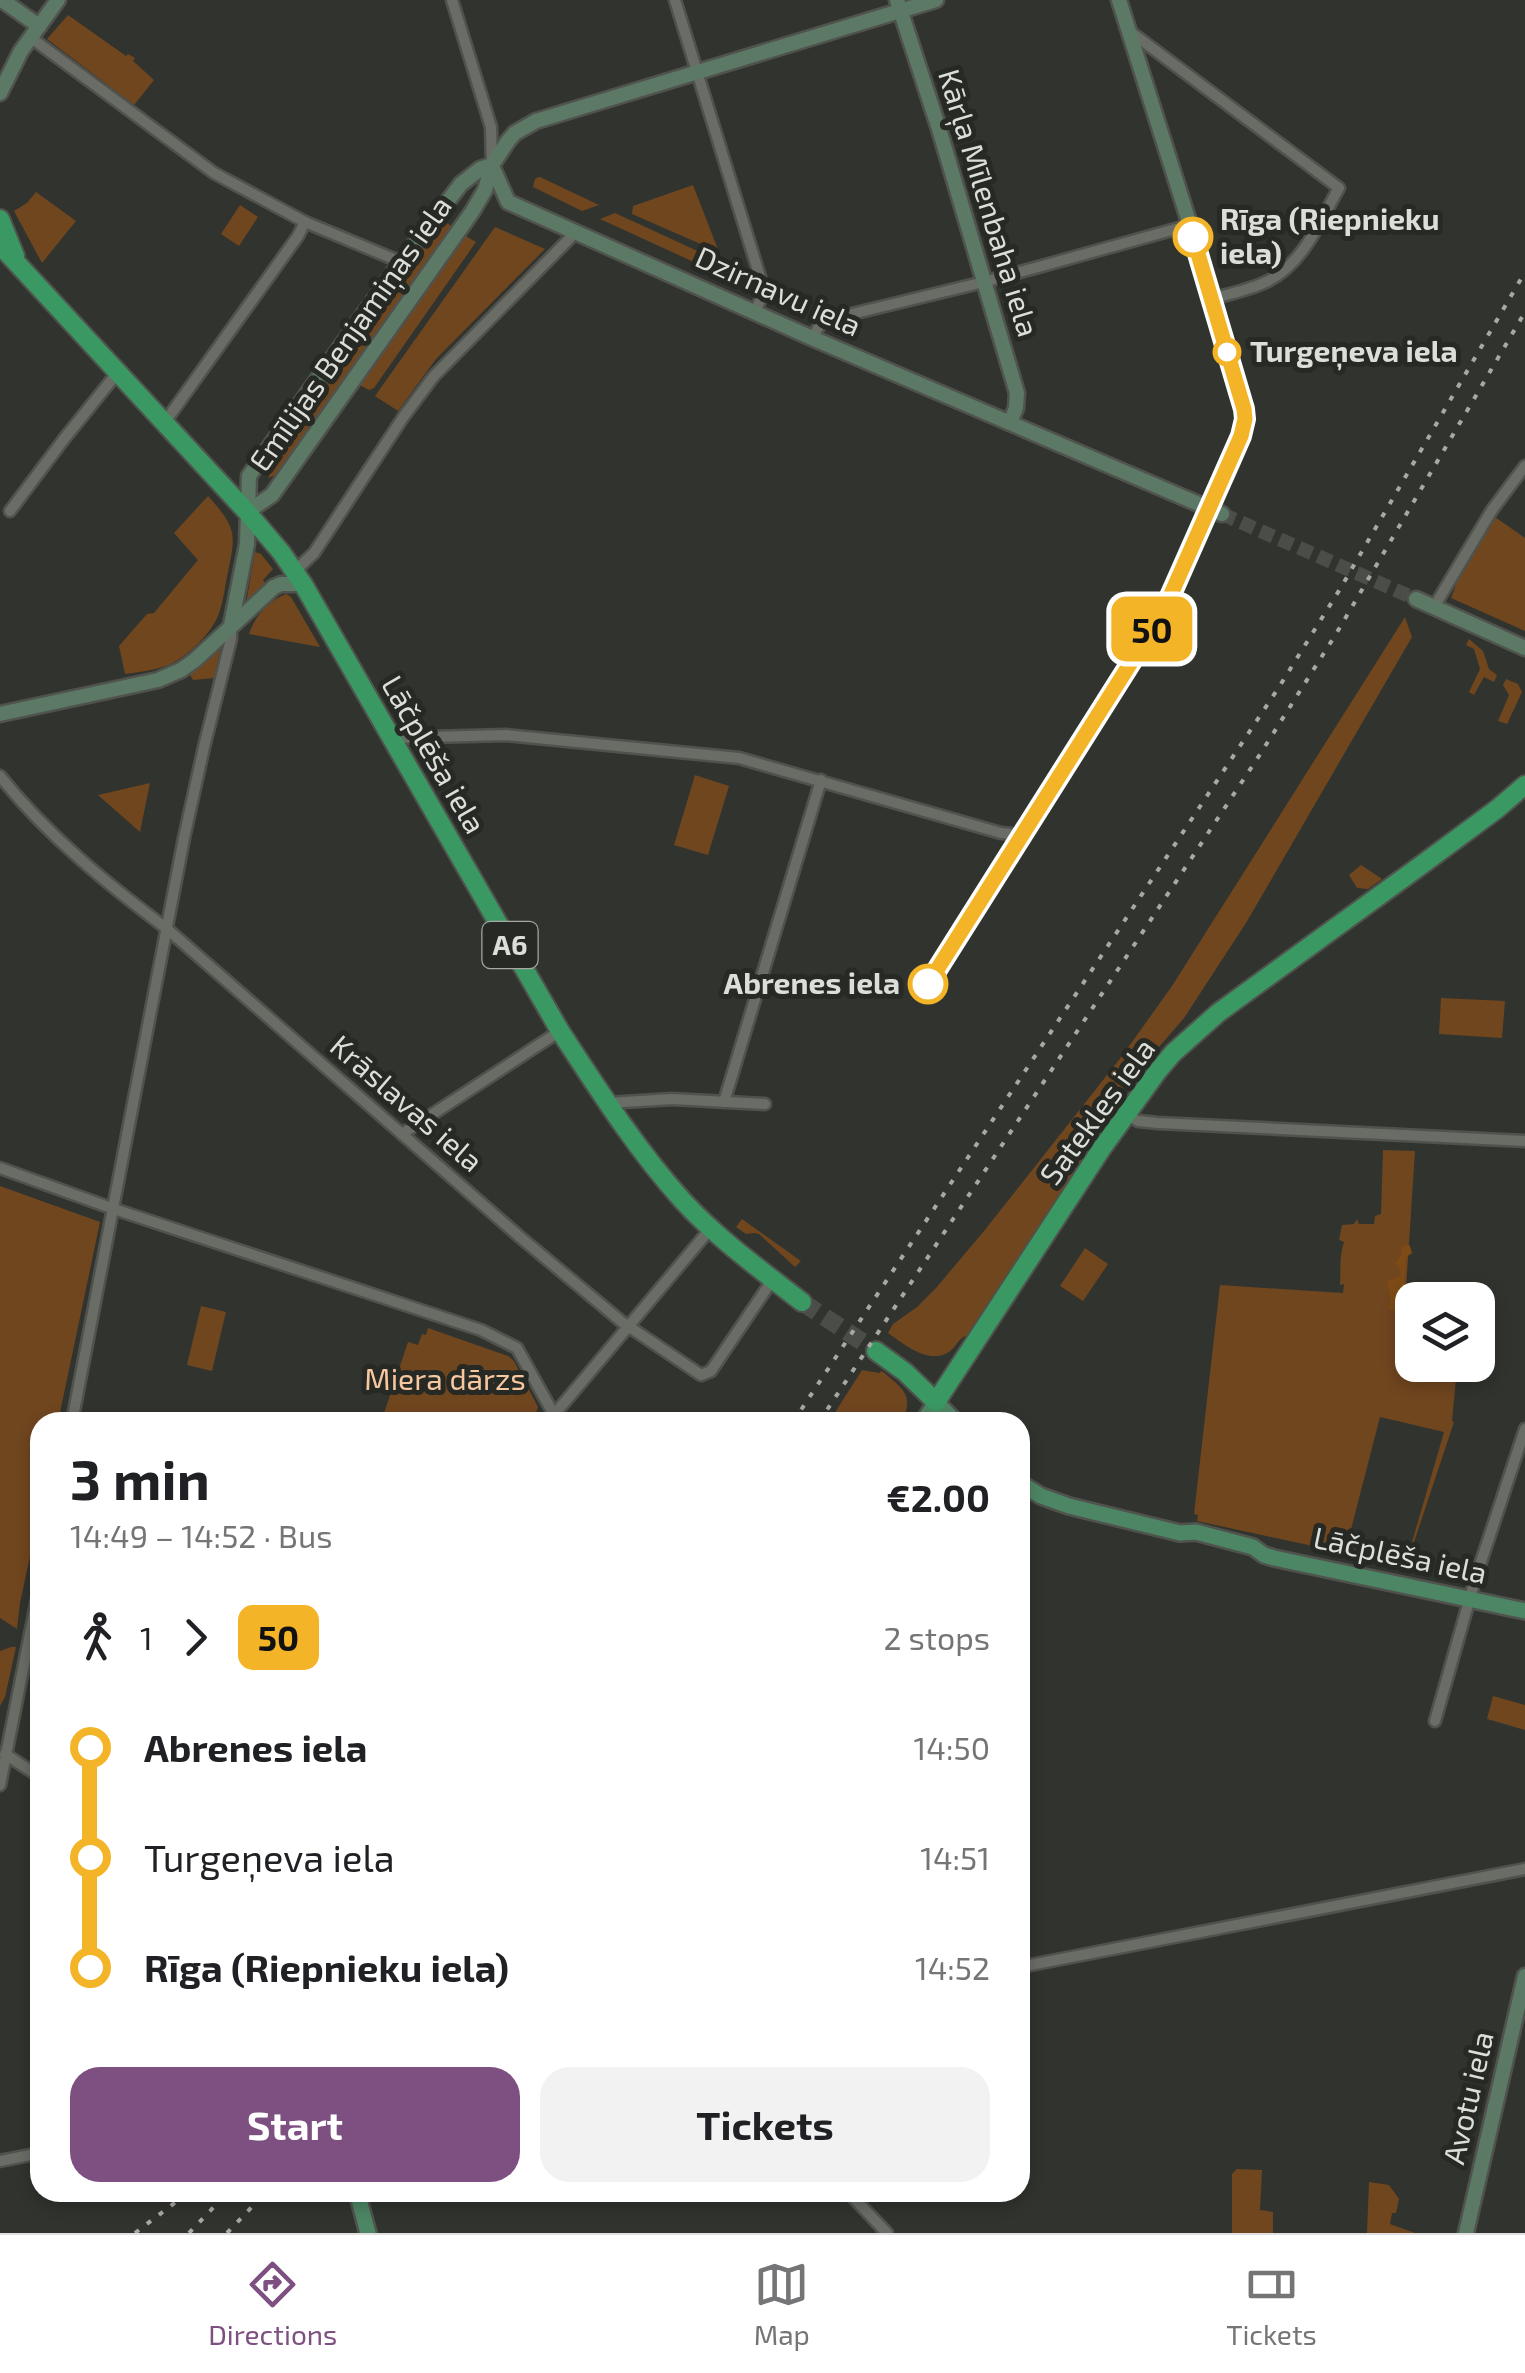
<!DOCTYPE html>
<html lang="en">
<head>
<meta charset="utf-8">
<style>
  body { margin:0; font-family:"Exo 2",sans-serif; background:#f2f2f2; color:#202124; height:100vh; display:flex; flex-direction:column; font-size:38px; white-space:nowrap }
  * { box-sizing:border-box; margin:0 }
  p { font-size:32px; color:#757577 }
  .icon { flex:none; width:55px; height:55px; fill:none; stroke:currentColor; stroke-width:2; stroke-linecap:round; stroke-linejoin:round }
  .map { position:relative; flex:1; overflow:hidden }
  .drawer { position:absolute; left:30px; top:1412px; width:1000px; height:790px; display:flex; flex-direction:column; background:#fff; border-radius:30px; box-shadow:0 5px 15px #0003 }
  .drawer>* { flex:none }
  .badge { padding:0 20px; border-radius:15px; font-size:35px; line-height:65px }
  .fabs { position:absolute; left:1395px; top:1282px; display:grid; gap:20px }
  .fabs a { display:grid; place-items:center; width:100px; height:100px; border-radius:20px; background:#fff; box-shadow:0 5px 15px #0003; font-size:50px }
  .map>.badge { position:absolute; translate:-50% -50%; box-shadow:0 0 0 5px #fff }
  .legs { display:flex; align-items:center; gap:15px; height:110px; padding:0 40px; font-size:32px }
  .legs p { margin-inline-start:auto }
  .summary { display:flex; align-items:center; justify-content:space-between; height:170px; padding:0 40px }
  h1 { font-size:55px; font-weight:700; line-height:75px }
  .primary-button { display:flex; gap:20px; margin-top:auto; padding:20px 40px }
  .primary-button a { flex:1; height:115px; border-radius:30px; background:#7e5081; color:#fff; font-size:40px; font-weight:700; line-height:115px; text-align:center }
  .primary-button a+a { background:#f2f2f2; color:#202124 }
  ul { padding:0 40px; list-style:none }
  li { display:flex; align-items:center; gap:35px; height:110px; font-size:38px }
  li i { display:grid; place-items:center; width:15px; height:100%; margin:0 12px; background:currentColor }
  li i::after { content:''; width:25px; height:25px; margin:-12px; border:8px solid; border-radius:50%; background:#fff }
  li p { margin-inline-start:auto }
  li:first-child i { background:linear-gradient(#0000 50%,currentColor 0) }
  li:last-child i { background:linear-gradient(currentColor 50%,#0000 0) }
  .dock { display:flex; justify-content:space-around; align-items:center; height:140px; border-top:2px solid #e0e0e0; background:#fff; font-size:28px; color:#757577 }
  .dock a { display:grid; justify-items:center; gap:5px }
  .dock .current { color:#7e5081 }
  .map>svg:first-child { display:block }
  .green { fill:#70461f }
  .forest { fill:#7e4b16 }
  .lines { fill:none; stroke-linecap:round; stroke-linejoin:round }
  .secondary-tunnel { stroke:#4b4d48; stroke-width:14; stroke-dasharray:14 7; stroke-linecap:butt }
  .highway-tunnel { stroke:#4b4d48; stroke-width:18; stroke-dasharray:18 9; stroke-linecap:butt }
  .street-casing { stroke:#50524d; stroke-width:15 }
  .secondary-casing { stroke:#50524d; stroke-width:19 }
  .primary-casing { stroke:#50524d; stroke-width:20 }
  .highway-casing { stroke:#50524d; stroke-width:22 }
  .street { stroke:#6a6c66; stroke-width:10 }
  .secondary { stroke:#5c7965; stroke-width:14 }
  .primary { stroke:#4d8664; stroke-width:15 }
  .highway { stroke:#3a9863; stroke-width:18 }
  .rail { stroke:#a7a9a5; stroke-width:4; stroke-dasharray:5 10; stroke-linecap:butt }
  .line-1-casing { stroke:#fff; stroke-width:22 }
  .line-1 { stroke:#f4b427; stroke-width:15 }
  .stop-1-dot { fill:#fff; stroke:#f4b427; stroke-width:5 }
  .labels { text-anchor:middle; stroke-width:10; stroke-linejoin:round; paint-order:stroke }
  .shield { fill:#272924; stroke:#a6a8a3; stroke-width:2.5 }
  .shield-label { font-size:28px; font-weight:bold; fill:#dcdeda }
  .street-label { font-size:30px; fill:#dcdeda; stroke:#272924 }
  .stop-label { font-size:30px; font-weight:bold; fill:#dcdeda; stroke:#272924; text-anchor:start }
  .park-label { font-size:30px; fill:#f7c8a0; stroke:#272924 }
</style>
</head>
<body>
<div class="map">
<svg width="1525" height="2233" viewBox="0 0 1525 2233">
  <rect width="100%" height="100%" fill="#31332e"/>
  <g class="green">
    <path d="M68,15L126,56L128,54L135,58L133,61L154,80L134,105L47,39Z"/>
    <path d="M539,177H540L599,205L582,211L533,187L535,179Z"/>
    <path d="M693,185L719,252L632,214L633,206Z"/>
    <path d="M36,192L76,221L42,263L14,211L27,203Z"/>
    <path d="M240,205L258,217L239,246L221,234Z"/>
    <path d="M615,213L730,266L720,274L600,219Z"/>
    <path d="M442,220L453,227L277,474L269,478L270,466L279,445Z"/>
    <path d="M495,227L545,249L436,359L398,411L375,396Z"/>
    <path d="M464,235L476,242L374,388L369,390L358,384Z"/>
    <path d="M208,496C240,531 235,536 226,582C224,592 223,603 219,613C213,632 189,655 171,664C158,670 139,672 125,674L119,646L147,614L154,613L198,560L174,533Z"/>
    <path d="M1495,517L1525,538V631L1451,598L1457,582Z"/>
    <path d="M255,552L261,554L273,569L263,580L265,583L246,603Z"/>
    <path d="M286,594L291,597L320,647L249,634C255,616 268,601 286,594Z"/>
    <path d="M1405,617L1412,637L1246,923L1184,1018L1110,1104L1098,1135L967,1335C958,1339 957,1346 949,1352C928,1365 904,1344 888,1333L893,1324L917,1307L936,1288L984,1231L1122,1056L1172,986Z"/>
    <path d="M1469,639L1483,651L1489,669L1497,675L1494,682L1484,677L1474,695L1469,692L1480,669L1474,649L1466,645Z"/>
    <path d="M221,647L214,678L193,680L190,675Z"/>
    <path d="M1506,679L1518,684L1522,692L1507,724L1498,721L1509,695L1503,685Z"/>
    <path d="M695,775L729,786L708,855L674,845Z"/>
    <path d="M150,783L140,832L98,795Z"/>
    <path d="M1361,865L1382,879L1368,889L1357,888L1349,875Z"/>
    <path d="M1441,998L1505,1001L1502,1038L1439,1034Z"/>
    <path d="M1383,1150L1415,1151L1405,1304L1412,1306V1365H1447L1457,1368L1452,1421L1454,1422L1406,1566L1399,1565L1404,1548L1410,1549L1444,1432L1380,1417L1347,1545L1389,1556L1387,1562L1197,1521L1198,1515L1194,1514L1220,1285L1343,1293L1344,1284L1340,1285C1341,1271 1339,1257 1344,1242L1339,1240L1342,1225L1354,1224L1357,1219L1359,1224H1374L1375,1216L1381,1214Z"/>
    <path d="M0,1186L100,1222L58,1422H40V1510L20,1603L17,1629L0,1618Z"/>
    <path d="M742,1219L801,1261L795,1267L759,1234L754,1233L746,1234L736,1227Z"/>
    <path d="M1085,1248L1108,1264L1083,1301L1060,1286Z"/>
    <path d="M201,1306L226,1312L212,1371L187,1365Z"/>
    <path d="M428,1328L508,1356L514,1361L538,1407L533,1422H381L408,1342L418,1345L422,1334L426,1335Z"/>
    <path d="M862,1370L879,1373L882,1371C902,1388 915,1395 902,1422H829Z"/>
    <path d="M11,1647H16L5,1697L0,1706V1651Z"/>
    <path d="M1493,1696L1525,1705V1730L1487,1719Z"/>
    <path d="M1237,2169L1262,2170L1260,2210L1273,2212V2233H1232V2174Z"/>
    <path d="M1369,2182L1389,2185L1399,2199L1396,2213H1392L1390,2224L1415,2233H1367Z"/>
  </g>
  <path class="forest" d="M1407,1244L1410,1246L1412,1253L1406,1257L1403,1302L1412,1306L1411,1311L1406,1309L1400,1313L1388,1308L1391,1301L1387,1281L1401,1276L1400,1269L1395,1263L1401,1255L1402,1247Z"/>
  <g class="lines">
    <path class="secondary-tunnel" d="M1222,514L1416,599"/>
    <path class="highway-tunnel" d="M802,1302L876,1351"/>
    <g class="street-casing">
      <g id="street">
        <path d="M452,0L491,127L492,164"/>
        <path d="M675,0L760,277L762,296L755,312"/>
        <path d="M1128,30L1339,188C1319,223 1303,264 1266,282C1249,290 1229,294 1211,299"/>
        <path d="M30,37L214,173L305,222L401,262"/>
        <path d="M812,338L820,325L831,319L984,282L1190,225"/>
        <path d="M165,422L298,236L305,222"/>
        <path d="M10,511L64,439L118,372"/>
        <path d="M295,571L314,553L404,416L434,376L574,234"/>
        <path d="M1434,607L1492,510L1525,466"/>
        <path d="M392,738L506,735L739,758L1001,833L1020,835L1168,601L1208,508"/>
        <path d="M0,776C46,834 107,884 166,928L520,1237L622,1322L701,1375L711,1371L773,1279"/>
        <path d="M724,1102L821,780"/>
        <path d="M608,1103L672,1099L765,1104"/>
        <path d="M1126,1114L1138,1121L1158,1123L1525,1141"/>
        <path d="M402,1134L560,1031"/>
        <path d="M0,1168L114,1209L481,1330L517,1348L558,1422"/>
        <path d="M72,1422L184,838L204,747L231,639V625"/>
        <path d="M548,1422L711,1228"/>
        <path d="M1435,1721L1475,1580L1525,1429"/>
        <path d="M5,1754L40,1777"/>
        <path d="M0,1785L40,1584"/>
        <path d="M1020,1967L1525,1869"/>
        <path d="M0,2161L40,2153"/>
        <path d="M848,2192L887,2233"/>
      </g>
    </g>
    <g class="secondary-casing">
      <g id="secondary">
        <path d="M2,0L39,26"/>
        <path d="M897,0L940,132L1017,393L1016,408L1010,423"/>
        <path d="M1119,0L1190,225L1244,409C1247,437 1222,484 1208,508"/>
        <path d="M0,93L21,51L58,0"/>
        <path d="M492,166L508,202L812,338L1222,514"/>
        <path d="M247,512L272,495L472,212L485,190L492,165L508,141L515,133L536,121L936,0"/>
        <path d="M1416,599L1525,648"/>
        <path d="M231,625L247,544L249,476L401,262L461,184L480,169L492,165"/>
        <path d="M0,714L158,680L181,670L195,660L274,587L281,584H303"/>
        <path d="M1466,2233L1525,1976"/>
      </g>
    </g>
    <g class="primary-casing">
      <g id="primary">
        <path d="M923,1422L936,1402L956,1422"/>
        <path d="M1020,1483L1041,1496L1069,1506L1180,1533L1196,1532L1253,1547L1264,1555L1274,1558L1525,1611"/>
        <path d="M357,2192L368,2233"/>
      </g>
    </g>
    <g class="highway-casing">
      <g id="highway">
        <path d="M0,219L15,256"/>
        <path d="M0,245L247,512L281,552L303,584L560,1031C598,1089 636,1149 683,1201C718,1239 761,1270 802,1302"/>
        <path d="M876,1351L905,1372L936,1402L1102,1148L1157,1072L1173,1053L1218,1013L1420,866L1497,809L1525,785"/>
      </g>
    </g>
    <use href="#street" class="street"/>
    <use href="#secondary" class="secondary"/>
    <use href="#primary" class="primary"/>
    <use href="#highway" class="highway"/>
    <g class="rail">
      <path d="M793,1422L1279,687L1340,589L1525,272"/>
      <path d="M819,1422L1257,759L1336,634L1525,312"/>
      <path d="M135,2233L189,2192"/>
      <path d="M189,2233L228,2192"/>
      <path d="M227,2233L266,2192"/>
    </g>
  </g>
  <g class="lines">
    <g class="line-1-casing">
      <path id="line-1" d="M928,984L1154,626L1168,601L1241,436L1245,419L1244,409L1193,237"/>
    </g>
    <use href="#line-1" class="line-1"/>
  </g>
  <g class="stop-1-dot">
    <circle cx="1193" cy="237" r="18"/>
    <circle cx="1227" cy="352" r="12"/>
    <circle cx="928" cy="984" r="18"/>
  </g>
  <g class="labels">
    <rect class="shield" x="482.5" y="922" width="55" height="46" rx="8"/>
    <g class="shield-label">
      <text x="510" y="955">A6</text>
    </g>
    <g class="street-label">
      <text transform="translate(988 203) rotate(73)" y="10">Kārļa Mīlenbaha iela</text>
      <text transform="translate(778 292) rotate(24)" y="10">Dzirnavu iela</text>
      <text transform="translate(351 334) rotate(-55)" y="10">Emīlijas Benjamiņas iela</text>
      <text transform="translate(433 755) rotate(60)" y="10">Lāčplēša iela</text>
      <text transform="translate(406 1104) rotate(41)" y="10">Krāslavas iela</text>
      <text transform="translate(1098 1112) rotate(-54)" y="10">Satekles iela</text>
      <text transform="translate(1400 1556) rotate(12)" y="10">Lāčplēša iela</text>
      <text transform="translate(1469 2098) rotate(-77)" y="10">Avotu iela</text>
    </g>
    <g class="stop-label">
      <text x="1220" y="230">Rīga (Riepnieku<tspan x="1220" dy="34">iela)</tspan></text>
      <text x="1250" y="362">Turgeņeva iela</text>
      <text x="900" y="994" text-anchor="end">Abrenes iela</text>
    </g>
    <g class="park-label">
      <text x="445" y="1390">Miera dārzs</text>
    </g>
  </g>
</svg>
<div class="fabs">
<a><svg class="icon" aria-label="layers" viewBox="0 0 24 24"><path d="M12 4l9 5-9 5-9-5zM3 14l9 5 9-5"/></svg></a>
</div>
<b class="badge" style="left:1152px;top:629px;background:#f4b427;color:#111">50</b>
<section class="drawer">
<div class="summary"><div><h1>3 min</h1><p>14:49 – 14:52 · Bus</p></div><b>€2.00</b></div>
<div class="legs"><svg class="icon" aria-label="walk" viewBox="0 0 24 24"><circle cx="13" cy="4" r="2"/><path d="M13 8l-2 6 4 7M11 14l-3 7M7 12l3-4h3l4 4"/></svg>1<svg class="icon" aria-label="forward" viewBox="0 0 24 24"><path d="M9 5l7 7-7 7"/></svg><b class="badge" style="background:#f4b427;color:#111">50</b><p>2 stops</p></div>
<ul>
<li><i style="color:#f4b427"></i><b>Abrenes iela</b><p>14:50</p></li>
<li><i style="color:#f4b427"></i><span>Turgeņeva iela</span><p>14:51</p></li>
<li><i style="color:#f4b427"></i><b>Rīga (Riepnieku iela)</b><p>14:52</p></li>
</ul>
<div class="primary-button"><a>Start</a><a>Tickets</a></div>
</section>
</div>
<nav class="dock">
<a class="current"><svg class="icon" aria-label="directions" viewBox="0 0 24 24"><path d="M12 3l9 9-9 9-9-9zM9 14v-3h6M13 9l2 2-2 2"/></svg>Directions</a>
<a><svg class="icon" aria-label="map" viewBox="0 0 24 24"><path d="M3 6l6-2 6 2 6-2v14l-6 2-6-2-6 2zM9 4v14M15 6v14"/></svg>Map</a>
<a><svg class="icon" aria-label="tickets" viewBox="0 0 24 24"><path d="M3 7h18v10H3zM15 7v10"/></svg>Tickets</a>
</nav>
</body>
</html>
